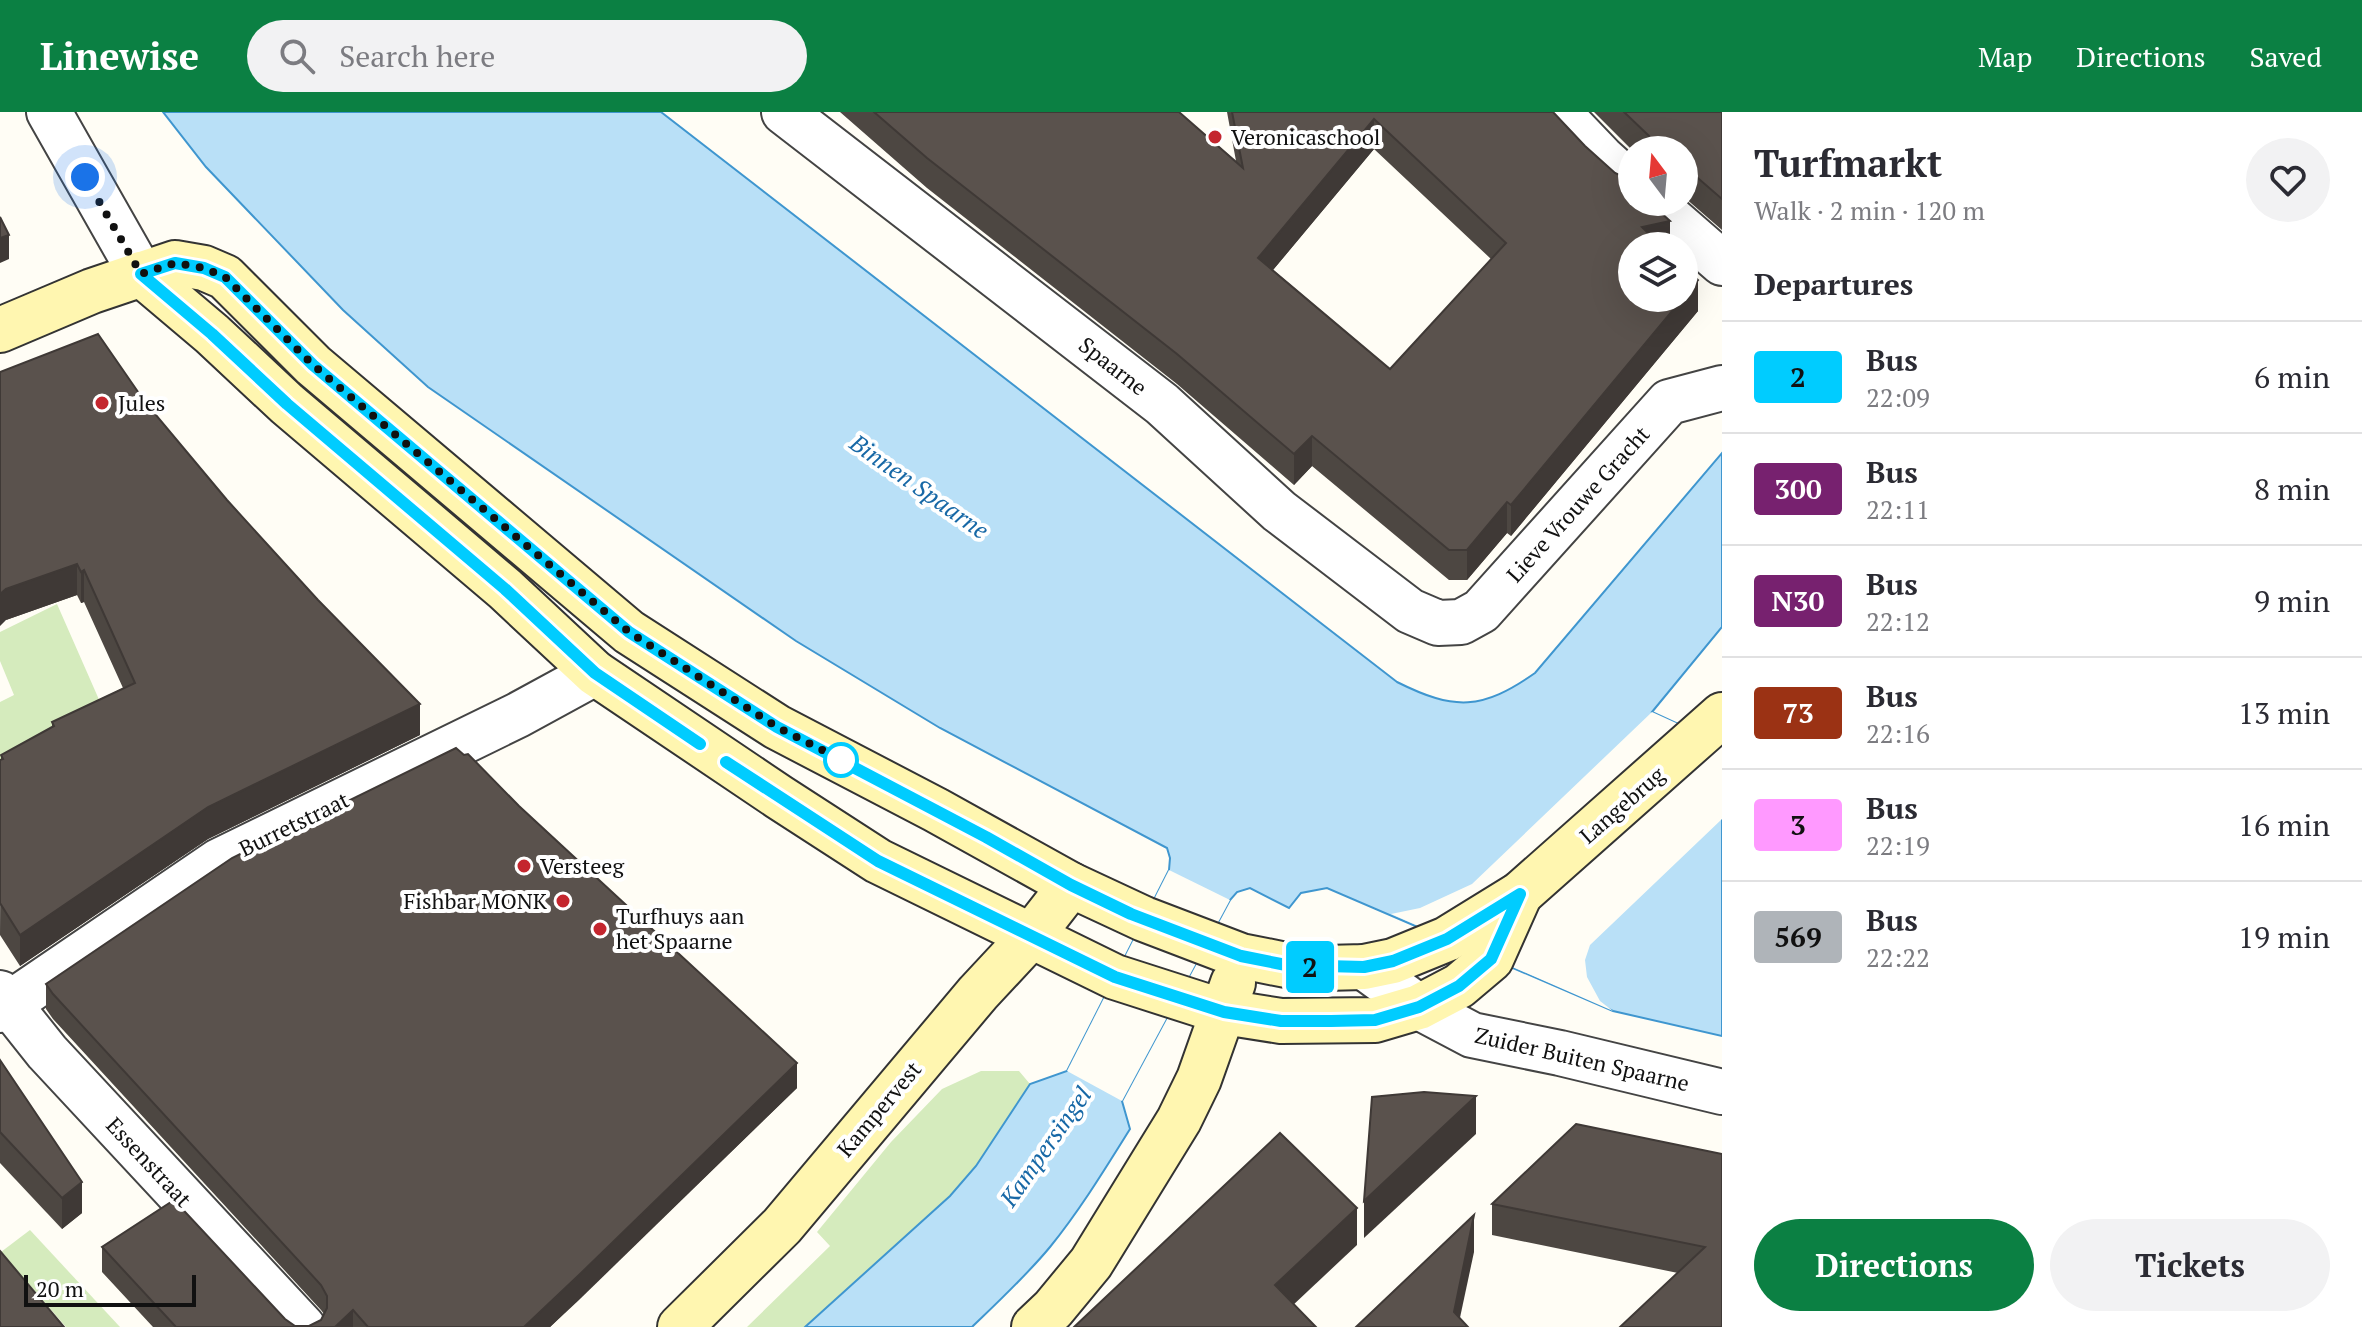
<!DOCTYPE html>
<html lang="en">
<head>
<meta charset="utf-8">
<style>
  body { margin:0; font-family:"PT Serif",serif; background:#f2f2f3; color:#2b2b33; height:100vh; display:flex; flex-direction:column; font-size:30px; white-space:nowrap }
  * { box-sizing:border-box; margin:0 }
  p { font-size:26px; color:#7c7c81 }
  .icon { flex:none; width:44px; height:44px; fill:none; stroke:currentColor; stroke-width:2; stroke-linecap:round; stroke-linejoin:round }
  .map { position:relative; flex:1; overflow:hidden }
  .side { display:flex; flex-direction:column; background:#fff; width:640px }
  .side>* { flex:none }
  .badge { padding:0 16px; border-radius:6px; font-size:28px; line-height:52px }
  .needle { width:52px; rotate:344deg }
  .buttons { position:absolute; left:1618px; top:24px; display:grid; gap:16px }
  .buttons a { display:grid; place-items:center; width:80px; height:80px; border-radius:50%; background:#fff; box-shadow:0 8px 32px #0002; font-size:40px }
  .scale { position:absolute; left:24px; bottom:20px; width:172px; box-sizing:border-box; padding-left:8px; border:4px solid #111; border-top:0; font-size:22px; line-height:28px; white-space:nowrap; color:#111; -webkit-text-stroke:6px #fff; paint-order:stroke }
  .you { position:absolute; width:40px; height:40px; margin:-20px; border:6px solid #fff; border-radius:50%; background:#1a73e8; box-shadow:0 0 0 12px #1a73e833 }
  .map>.badge { position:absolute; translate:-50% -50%; box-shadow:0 0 0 4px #fff }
  h2 { padding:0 32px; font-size:30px; line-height:72px }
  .round { display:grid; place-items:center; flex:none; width:84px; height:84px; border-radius:42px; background:#f2f2f3 }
  .summary { display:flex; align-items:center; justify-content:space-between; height:136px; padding:0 32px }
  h1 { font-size:38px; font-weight:700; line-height:60px }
  .button { display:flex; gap:16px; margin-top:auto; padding:16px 32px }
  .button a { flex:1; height:92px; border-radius:48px; background:#0b8043; color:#fff; font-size:32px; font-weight:700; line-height:92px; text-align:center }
  .button a+a { background:#f2f2f3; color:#2b2b33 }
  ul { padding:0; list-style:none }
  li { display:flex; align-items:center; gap:24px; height:112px; padding:0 32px; border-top:2px solid #e1e1e2 }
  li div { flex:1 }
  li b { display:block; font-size:30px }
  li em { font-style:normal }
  li .badge { min-width:88px; font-weight:700; text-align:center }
  header { display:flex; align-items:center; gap:48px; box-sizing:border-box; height:112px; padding:0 40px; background:#0b8043; color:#fff }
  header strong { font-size:38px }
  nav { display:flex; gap:44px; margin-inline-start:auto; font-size:28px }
  .search { width:560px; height:72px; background:#f2f2f3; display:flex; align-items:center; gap:20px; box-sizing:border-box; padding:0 28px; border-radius:44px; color:#7c7c81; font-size:30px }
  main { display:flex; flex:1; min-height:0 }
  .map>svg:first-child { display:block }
  .green { fill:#d5ebbd }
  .water { fill:#b9e0f7; stroke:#3f96cf; stroke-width:2 }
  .pier { fill:#fffdf5 }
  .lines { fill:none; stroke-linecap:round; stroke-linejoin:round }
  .street-casing { stroke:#444; stroke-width:48 }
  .secondary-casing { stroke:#333; stroke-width:48 }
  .street { stroke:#fff; stroke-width:44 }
  .secondary { stroke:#fff6b0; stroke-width:44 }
  .wall { fill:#4d4742; fill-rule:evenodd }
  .shaded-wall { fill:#3f3936 }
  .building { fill:#5a524d; stroke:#3f3936; stroke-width:2; fill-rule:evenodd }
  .line-casing { stroke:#fff; stroke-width:18 }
  .line { stroke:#0cf; stroke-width:12 }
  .walk { stroke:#111; stroke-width:8; stroke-dasharray:0 14.4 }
  .poi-dot { fill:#c4262e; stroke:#fff; stroke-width:3 }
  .stop-dot { fill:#fff; stroke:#0cf; stroke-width:4 }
  .labels { text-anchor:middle; stroke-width:8; stroke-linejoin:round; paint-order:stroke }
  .poi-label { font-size:22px; fill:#111; stroke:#fff; text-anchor:start }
  .street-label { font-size:22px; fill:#111; stroke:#fff }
  .water-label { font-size:24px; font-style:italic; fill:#1768a6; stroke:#fff }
</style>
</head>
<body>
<header>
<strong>Linewise</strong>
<div class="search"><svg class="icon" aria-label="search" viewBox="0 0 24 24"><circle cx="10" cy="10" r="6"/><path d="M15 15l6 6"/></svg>Search here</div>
<nav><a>Map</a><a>Directions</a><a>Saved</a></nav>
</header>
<main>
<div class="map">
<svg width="1722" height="1215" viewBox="0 0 1722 1215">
  <rect width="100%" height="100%" fill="#fffdf5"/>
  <g class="green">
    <path d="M57,492L115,624L0,685V590L14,583L0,549V520Z"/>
    <path d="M981,959H1019L1030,972L976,1054L950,1084L805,1215H747L830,1134L817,1120L891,1030L942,977Z"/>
    <path d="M30,1118L120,1215H66L1,1140Z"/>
  </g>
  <path class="water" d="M163,0H661L1397,570C1455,599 1482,598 1535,561L1722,341V515L1652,600L1722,632V924L1613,899L1327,776L1301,781L1289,796L1250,776L1237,780L1230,788L1122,989L1130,1017C1105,1057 1080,1098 1050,1135C1027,1163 998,1190 972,1215H805L950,1084L976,1054L1030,972L1067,959L1169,758L1170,746L1167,736L940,616L796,529L428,275L343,198L206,55Z"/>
  <g class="pier">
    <path d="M1652,600L1722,632V707L1590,833L1585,848L1587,865L1600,889L1613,899L1391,802L1420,796L1472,772Z"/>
    <path d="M1169,758L1230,788L1122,989L1067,959Z"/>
  </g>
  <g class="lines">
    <g class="street-casing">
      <g id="street">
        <path d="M49,0L141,162"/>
        <path d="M784,0L1162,292L1279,399L1410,499L1438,511L1461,510L1481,499L1669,290L1722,276"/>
        <path d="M1558,0L1602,46L1632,73"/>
        <path d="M1652,90L1722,151"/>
        <path d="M1364,855L1419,895L1472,923L1560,941L1722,980"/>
        <path d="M0,881L47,940L303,1215"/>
        <path d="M0,898L219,749L518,603L595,561"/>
      </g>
    </g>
    <g class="secondary-casing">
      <g id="secondary">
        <path d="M141,162L212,222L287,292L505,477L595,561L779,685L878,749L1115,865L1224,900L1281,909L1375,908L1419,895L1459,874L1491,847L1520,782"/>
        <path d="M0,218L92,179L175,151L204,156L225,165L313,253L629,520L777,615L936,698L1071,773L1144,807L1241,844L1286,853L1325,856L1364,855L1393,849L1447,827L1520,782L1722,603"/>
        <path d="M680,1215L782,1114L978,881L1032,823L1071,773"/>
        <path d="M1034,1215L1053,1197L1091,1151L1179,1008L1199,967L1233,871"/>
      </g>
    </g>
    <use href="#street" class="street"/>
    <use href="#secondary" class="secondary"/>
  </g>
  <g class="wall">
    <path d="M840,0H1179L1236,49L1227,0H1553L1670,134H1632L1698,199L1511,424L1507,421L1467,468H1449L1312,354L1294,373L1177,272L927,76ZM1374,37L1491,147L1390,257L1273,158Z"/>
    <path d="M1594,0H1722V118L1684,85V38H1632Z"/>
    <path d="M145,290L420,623L208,727L20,854L0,823L1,643L52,615V610L123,576L84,490L81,491L77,483L6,508Z"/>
    <path d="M519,694L797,976L550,1215H153L102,1160V1135L285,1207L295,1214H309L321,1208L324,1202L321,1198L53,907L46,897V872Z"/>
    <path d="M0,948L82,1101L62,1117L0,1051Z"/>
    <path d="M1722,1042V1215L1678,1161L1492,1123V1092Z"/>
  </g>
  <g class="shaded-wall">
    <path d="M1374,7V37L1258,176V146Z"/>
    <path d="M1670,109V134H1642V115Z"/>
    <path d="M9,123V147L0,151V126Z"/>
    <path d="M1698,168V199L1511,424V393Z"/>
    <path d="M1312,324V354L1294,373V342Z"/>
    <path d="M1507,390V421L1467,468V438Z"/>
    <path d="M77,452V483L6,508L0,514V482L6,477Z"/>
    <path d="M84,458V490L81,491V460Z"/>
    <path d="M420,592V623L208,727L20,854V823L208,695Z"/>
    <path d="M797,951V976L579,1188L550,1215H524Z"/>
    <path d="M1476,984V1022L1364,1126V1089Z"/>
    <path d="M82,1070V1101L62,1117V1086Z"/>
    <path d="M1357,1096V1133L1275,1210V1173Z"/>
    <path d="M1474,1103V1140L1458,1215L1454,1200Z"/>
    <path d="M353,1198V1215H335Z"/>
  </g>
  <g class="building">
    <path d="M874,0H1179L1243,56L1232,0H1553L1585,34L1615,61L1628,67L1632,73V90H1649L1670,109L1642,115L1661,134H1632V186H1683L1511,393L1507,390L1467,438H1449L1312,324L1294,342L1177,242L927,46ZM1374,7L1506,131L1390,257L1258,146Z"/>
    <path d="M1624,0H1722V87L1684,54V38H1662L1656,35L1649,24Z"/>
    <path d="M0,105L9,123L0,126Z"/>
    <path d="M1684,155L1698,168L1684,185Z"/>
    <path d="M98,222L145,290L227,388L318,488L420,592L208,695L20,823L0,791V648L3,647L1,643L54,614L52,610L135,571L84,458L81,460L77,452L6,477L0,482V260Z"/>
    <path d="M456,636L464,643L468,642L519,694L797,951L579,1163L524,1215H368L353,1198L335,1215H176L102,1135L174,1088L285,1207L295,1214H309L321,1208L327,1196V1184L321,1173L53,882L46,872L232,746Z"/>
    <path d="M0,948L82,1070L62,1086L0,1020Z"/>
    <path d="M1424,980L1476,984L1364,1089L1372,985Z"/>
    <path d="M1576,1012L1722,1042V1215H1620L1705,1135L1492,1092Z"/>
    <path d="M1280,1021L1357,1096L1275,1173L1316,1215H1074Z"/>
    <path d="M1474,1103L1454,1200L1468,1215H1356Z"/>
    <path d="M0,1139L64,1215H0Z"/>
  </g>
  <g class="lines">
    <g class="line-casing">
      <path id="line" d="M700,632L595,561L505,477L287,292L212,222L141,162L175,151L204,156L225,165L313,253L629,520L777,615L986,725L1071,773L1131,802L1241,844L1286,853L1364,855L1393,849L1447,827L1520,782L1491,847L1459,874L1419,895L1375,908L1331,909H1281L1224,900L1115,865L878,749L726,650"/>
    </g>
    <use href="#line" class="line"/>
    <path class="walk" d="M85,65L141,162L175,151L204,156L225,165L313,253L629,520L777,615L854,654L841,648"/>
  </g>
  <g class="poi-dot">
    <circle cx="1215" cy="25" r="8"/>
    <circle cx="102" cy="291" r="8"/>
    <circle cx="524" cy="754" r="8"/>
    <circle cx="563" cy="789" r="8"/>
    <circle cx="600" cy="817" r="8"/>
  </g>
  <circle class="stop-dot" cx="841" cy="648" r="16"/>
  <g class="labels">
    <g class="poi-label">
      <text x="1231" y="33">Veronicaschool</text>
      <text x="118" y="299">Jules</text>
      <text x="540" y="762">Versteeg</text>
      <text x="547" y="797" text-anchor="end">Fishbar MONK</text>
      <text x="616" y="812">Turfhuys aan<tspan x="616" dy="25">het Spaarne</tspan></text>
    </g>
    <g class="street-label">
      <text transform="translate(1113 254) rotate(38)" y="8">Spaarne</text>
      <text transform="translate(1578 392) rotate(-48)" y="8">Lieve Vrouwe Gracht</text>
      <text transform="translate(1622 693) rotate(-41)" y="8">Langebrug</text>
      <text transform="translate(294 712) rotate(-26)" y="8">Burretstraat</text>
      <text transform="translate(1582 947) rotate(13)" y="8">Zuider Buiten Spaarne</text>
      <text transform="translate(879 997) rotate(-50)" y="8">Kampervest</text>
      <text transform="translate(149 1050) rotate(47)" y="8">Essenstraat</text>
    </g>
    <g class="water-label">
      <text transform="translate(919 375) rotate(35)" y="8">Binnen Spaarne</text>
      <text transform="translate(1046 1035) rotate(-55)" y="8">Kampersingel</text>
    </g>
  </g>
</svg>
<div class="buttons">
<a><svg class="needle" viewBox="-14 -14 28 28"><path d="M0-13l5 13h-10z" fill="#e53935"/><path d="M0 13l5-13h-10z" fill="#7c7c81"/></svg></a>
<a><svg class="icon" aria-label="layers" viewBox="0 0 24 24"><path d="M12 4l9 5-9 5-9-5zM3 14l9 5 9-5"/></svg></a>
</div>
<div class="scale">20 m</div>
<div class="you" style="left:85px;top:65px"></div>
<b class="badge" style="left:1310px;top:855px;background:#0cf;color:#111">2</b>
</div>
<section class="side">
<div class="summary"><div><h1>Turfmarkt</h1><p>Walk · 2 min · 120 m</p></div><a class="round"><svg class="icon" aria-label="heart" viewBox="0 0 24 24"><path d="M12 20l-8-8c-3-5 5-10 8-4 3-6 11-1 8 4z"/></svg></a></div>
<h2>Departures</h2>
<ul>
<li><span class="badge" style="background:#0cf;color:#111">2</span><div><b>Bus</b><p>22:09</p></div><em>6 min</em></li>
<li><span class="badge" style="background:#77216f;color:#fff">300</span><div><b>Bus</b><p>22:11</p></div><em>8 min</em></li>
<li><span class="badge" style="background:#77216f;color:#fff">N30</span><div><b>Bus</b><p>22:12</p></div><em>9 min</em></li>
<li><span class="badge" style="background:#9b3214;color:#fff">73</span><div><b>Bus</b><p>22:16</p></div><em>13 min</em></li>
<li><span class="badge" style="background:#f9f;color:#111">3</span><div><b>Bus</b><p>22:19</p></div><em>16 min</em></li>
<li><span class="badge" style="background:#afb4b9;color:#111">569</span><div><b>Bus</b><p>22:22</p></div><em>19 min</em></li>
</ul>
<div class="button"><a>Directions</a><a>Tickets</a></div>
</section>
</main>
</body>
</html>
